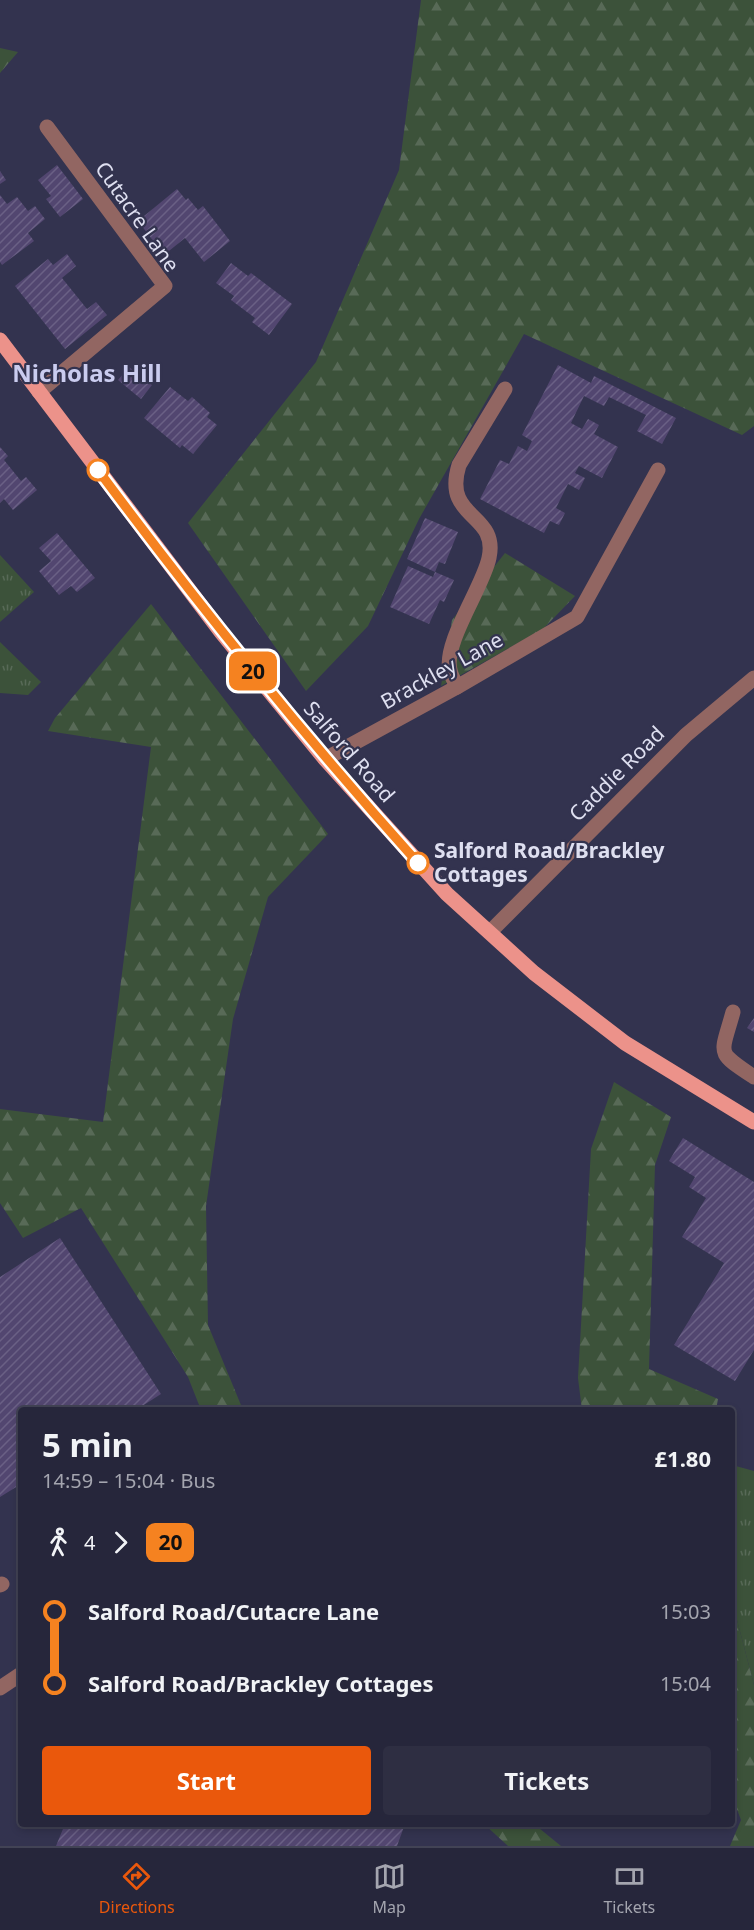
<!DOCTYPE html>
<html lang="en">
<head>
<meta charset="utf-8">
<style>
  body { margin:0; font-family:"Noto Sans",sans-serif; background:#2e2e42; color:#f1f3f6; height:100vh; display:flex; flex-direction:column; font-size:22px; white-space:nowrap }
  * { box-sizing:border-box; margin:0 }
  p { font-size:20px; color:#a4a5af }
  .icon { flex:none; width:33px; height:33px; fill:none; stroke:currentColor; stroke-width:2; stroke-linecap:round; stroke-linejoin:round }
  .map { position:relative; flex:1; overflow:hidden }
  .panel { position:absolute; left:18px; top:1407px; width:717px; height:420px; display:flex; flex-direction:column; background:#26263b; border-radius:6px; box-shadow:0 3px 9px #0003,0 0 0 2px #424355 }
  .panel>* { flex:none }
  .badge { padding:0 12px; border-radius:9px; font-size:21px; line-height:39px }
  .map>.badge { position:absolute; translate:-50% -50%; box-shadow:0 0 0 3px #fff }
  .legs { display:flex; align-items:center; gap:9px; height:66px; padding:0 24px; font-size:20px }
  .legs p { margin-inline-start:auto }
  .head { display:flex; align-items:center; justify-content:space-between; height:102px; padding:0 24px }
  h1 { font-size:33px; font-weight:700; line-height:45px }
  .cta { display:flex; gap:12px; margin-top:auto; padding:12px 24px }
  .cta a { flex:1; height:69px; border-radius:6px; background:#ea580c; color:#fff; font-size:24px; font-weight:700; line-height:69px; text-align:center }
  .cta a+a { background:#2e2e42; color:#f1f3f6 }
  ul { padding:0 24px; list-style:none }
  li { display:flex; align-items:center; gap:21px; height:72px; font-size:22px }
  li i { display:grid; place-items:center; width:9px; height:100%; margin:0 8px; background:currentColor }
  li i::after { content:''; width:15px; height:15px; margin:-8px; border:4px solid; border-radius:50%; background:#26263b }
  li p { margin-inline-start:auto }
  li:first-child i { background:linear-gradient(#0000 50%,currentColor 0) }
  li:last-child i { background:linear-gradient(currentColor 50%,#0000 0) }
  .menu { display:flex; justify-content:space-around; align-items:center; height:84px; border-top:2px solid #424355; background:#26263b; font-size:16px; color:#a4a5af }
  .menu a { display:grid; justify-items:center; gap:3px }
  .menu .current { color:#ea580c }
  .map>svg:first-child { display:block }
  .grass { fill:url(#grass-tufts) }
  .forest { fill:url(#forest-firs) }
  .building { fill:url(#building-hatch) }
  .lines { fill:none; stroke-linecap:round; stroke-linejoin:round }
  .minor { stroke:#926662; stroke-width:15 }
  .major { stroke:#ec928a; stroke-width:15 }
  .line-1-casing { stroke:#fff; stroke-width:14 }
  .line-1 { stroke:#f58220; stroke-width:9 }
  .stop-1-dot { fill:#fff; stroke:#f58220; stroke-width:3 }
  .labels { text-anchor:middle; stroke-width:4.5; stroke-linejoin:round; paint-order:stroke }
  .street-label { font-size:21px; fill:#dedff0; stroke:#33334f }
  .stop-label { font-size:21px; font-weight:bold; fill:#dedff0; stroke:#33334f; text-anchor:start }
  .quarter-label { font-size:24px; font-weight:bold; fill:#caccef; stroke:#33334f }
</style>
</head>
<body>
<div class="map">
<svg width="754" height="1846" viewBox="0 0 754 1846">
  <defs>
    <pattern id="grass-tufts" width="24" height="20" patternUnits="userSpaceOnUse" patternTransform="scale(1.5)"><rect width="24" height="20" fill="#3c523a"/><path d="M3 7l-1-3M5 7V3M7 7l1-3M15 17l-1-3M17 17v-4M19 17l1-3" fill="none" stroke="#586a57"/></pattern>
    <pattern id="forest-firs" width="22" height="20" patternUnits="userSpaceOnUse" patternTransform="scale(1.5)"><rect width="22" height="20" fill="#3c523a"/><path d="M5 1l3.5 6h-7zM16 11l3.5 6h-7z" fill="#586a57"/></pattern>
    <pattern id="building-hatch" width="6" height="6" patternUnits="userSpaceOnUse" patternTransform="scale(1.5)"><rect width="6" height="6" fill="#524670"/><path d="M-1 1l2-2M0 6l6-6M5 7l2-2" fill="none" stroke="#6a6085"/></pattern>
  </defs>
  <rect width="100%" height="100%" fill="#33334f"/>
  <g class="grass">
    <path d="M0,555L34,592L0,622Z"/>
    <path d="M0,642L41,682L28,695L0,693Z"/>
    <path d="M732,1465L754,1471V1685L732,1601Z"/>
  </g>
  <g class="forest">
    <path d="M421,0H754V426L742,435L524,334L419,519L368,626L306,691L188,523L316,362L399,170Z"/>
    <path d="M0,48L18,52L0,73Z"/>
    <path d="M505,553L575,596L543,629L441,686L452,620Z"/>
    <path d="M151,604L328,834L268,897L233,1019L206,1206L208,1325L243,1410H201L188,1377L81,1208L23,1238L0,1203V1109L103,1122L151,747L48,731L55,718Z"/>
    <path d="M614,1082L671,1117L655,1165L649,1369L718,1399L716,1410H582L578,1378L591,1149Z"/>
    <path d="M732,1601L754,1685V1846H730L741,1820L732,1796Z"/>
    <path d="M484,1824H534L561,1846H508Z"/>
  </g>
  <g class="building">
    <path d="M57,165L83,199L60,217L46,199L51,196L38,180Z"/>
    <path d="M0,171L6,180L0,184Z"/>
    <path d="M177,189L186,200L188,198L198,210L203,206L230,241L204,262L185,238L164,255L138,221Z"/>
    <path d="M0,195L7,204L17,197L28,211L35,206L45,219L28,233L34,241L2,265L0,262Z"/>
    <path d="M67,254L76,266L62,278L87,309L96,302L107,315L65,349L15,286L48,259L53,265Z"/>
    <path d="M231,263L248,276L251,273L292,304L269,335L252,322L255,318L231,300L234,296L216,283Z"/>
    <path d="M558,365L591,383L594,376L676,418L662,444L637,431L646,415L609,397L604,406L584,396L571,423L582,429L588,419L599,425L594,434L618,447L602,478L579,466L575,473L585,478L579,490L568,484L556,508L565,513L559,525L550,521L544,533L480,499L500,460L509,464L518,446L527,451L532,441L522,435Z"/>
    <path d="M129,367L152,385L141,399L118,380Z"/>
    <path d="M170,387L188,401L192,397L210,413L207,417L217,425L193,454L182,445L180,448L144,418Z"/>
    <path d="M0,447L8,456L4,460L21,481L26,477L37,490L13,510L4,499L0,503Z"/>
    <path d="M425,518L458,532L445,564L439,562L435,572L454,580L444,602L440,600L429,624L390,607L408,566L433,577L435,572L407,559Z"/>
    <path d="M57,533L95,578L77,592L71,586L59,595L39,571L51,561L39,548Z"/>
    <path d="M754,1018V1032L747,1028Z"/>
    <path d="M683,1138L754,1182V1350L735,1381L674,1345L724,1263L682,1237L706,1198L689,1187L695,1177L669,1161Z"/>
    <path d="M60,1238L161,1394L136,1410H21V1484L0,1497V1277Z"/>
    <path d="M65,1824H405L397,1846H56Z"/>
  </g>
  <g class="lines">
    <g class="minor">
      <path d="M39,392L165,286L47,127"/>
      <path d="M457,687C455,682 451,676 450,670C443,643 483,587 489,558C499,512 442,520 459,465L505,389"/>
      <path d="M325,759L457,687L577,617L658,470"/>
      <path d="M490,932L686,735L754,678"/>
      <path d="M733,1012C721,1056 715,1051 754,1077"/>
      <path d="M0,1585L2,1584"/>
      <path d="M0,1688L21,1674"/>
    </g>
    <path class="major" d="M0,340L221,632L325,759L447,894L534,973L625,1043L754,1122"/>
  </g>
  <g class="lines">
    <g class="line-1-casing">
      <path id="line-1" d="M98,470C199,606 305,737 418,863"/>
    </g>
    <use href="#line-1" class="line-1"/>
  </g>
  <g class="stop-1-dot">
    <circle cx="98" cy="470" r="10"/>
    <circle cx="418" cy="863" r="10"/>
  </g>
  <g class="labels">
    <g class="street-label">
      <text transform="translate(137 217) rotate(55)" y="7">Cutacre Lane</text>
      <text transform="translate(442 671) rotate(-29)" y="7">Brackley Lane</text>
      <text transform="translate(349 752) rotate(49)" y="7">Salford Road</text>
      <text transform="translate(617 774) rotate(-45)" y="7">Caddie Road</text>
    </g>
    <g class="stop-label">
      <text x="434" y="858">Salford Road/Brackley<tspan x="434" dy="24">Cottages</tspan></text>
    </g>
    <g class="quarter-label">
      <text x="87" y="382">Nicholas Hill</text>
    </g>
  </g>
</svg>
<b class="badge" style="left:253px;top:671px;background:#f58220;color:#111">20</b>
<section class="panel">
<div class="head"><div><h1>5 min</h1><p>14:59 – 15:04 · Bus</p></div><b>£1.80</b></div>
<div class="legs"><svg class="icon" aria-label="walk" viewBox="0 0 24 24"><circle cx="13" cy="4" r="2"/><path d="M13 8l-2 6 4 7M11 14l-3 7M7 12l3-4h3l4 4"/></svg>4<svg class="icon" aria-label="forward" viewBox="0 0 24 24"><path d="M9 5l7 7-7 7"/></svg><b class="badge" style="background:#f58220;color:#111">20</b></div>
<ul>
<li><i style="color:#f58220"></i><b>Salford Road/Cutacre Lane</b><p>15:03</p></li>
<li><i style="color:#f58220"></i><b>Salford Road/Brackley Cottages</b><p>15:04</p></li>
</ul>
<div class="cta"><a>Start</a><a>Tickets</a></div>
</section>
</div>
<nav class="menu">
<a class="current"><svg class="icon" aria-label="directions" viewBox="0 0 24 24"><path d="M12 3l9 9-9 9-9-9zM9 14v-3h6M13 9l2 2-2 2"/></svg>Directions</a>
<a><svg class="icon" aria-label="map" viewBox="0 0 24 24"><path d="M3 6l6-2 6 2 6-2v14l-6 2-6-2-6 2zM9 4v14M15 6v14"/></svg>Map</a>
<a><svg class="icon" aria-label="tickets" viewBox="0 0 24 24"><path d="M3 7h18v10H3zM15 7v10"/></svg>Tickets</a>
</nav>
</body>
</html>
